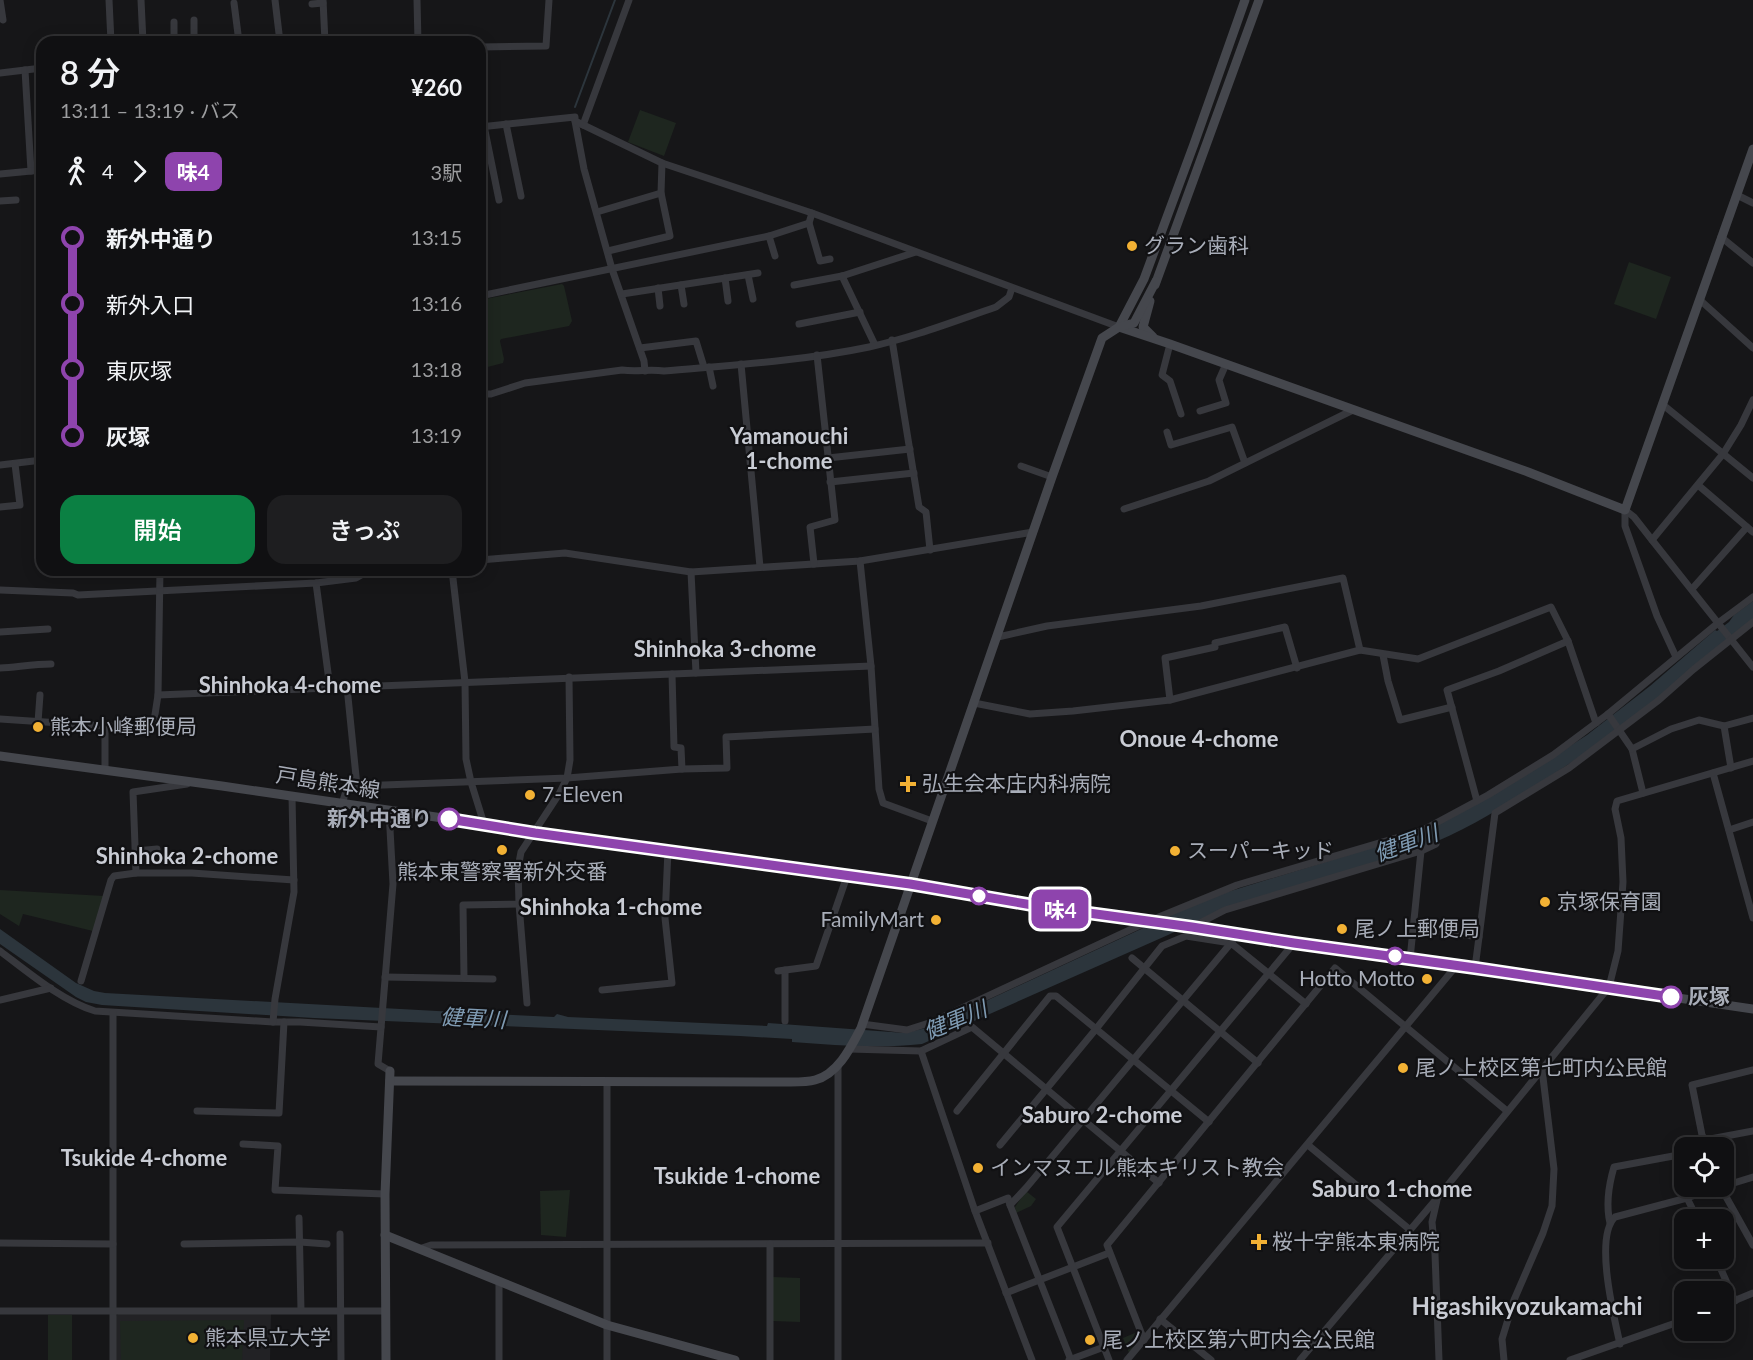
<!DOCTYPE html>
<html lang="ja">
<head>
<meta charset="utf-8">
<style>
  body { margin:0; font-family:Lato,"Noto Sans JP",sans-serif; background:#1e1e20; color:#f1f3f6; height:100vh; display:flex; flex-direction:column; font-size:22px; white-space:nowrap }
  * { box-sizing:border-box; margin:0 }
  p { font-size:20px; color:#9c9d9f }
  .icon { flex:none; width:33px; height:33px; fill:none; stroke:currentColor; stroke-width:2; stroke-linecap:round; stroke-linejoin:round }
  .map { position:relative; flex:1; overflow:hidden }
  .side { position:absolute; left:36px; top:36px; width:450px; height:540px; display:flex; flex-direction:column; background:#101012; border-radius:18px; box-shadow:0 3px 15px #0003,0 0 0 2px #303032 }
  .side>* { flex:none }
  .badge { padding:0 12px; border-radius:9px; font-size:21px; line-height:39px }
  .controls { position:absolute; left:1674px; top:1137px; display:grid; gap:12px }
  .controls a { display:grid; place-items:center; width:60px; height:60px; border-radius:12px; background:#101012; box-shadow:0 3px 15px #0003,0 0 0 2px #303032; font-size:30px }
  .map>.badge { position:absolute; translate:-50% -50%; box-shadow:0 0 0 3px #fff }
  .legs { display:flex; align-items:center; gap:9px; height:66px; padding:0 24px; font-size:20px }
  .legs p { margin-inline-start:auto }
  .overview { display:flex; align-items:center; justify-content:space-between; height:102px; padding:0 24px }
  h1 { font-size:33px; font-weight:600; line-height:45px }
  .primary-button { display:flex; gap:12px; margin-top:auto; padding:12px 24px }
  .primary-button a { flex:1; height:69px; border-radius:18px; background:#0b8043; color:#fff; font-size:24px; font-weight:600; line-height:69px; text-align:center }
  .primary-button a+a { background:#1e1e20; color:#f1f3f6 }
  ul { padding:0 24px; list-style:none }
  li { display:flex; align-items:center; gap:21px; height:66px; font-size:22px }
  li i { display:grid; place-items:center; width:9px; height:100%; margin:0 8px; background:currentColor }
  li i::after { content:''; width:15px; height:15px; margin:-8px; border:4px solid; border-radius:50%; background:#101012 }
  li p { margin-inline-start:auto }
  li:first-child i { background:linear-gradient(#0000 50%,currentColor 0) }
  li:last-child i { background:linear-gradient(currentColor 50%,#0000 0) }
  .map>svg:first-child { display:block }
  .built { fill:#222225 }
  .green { fill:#1e261f }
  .water { fill:#2c353c }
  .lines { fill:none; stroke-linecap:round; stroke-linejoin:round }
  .stream { stroke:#2c353c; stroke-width:2 }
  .street { stroke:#37383d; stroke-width:7 }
  .secondary { stroke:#45474d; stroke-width:9 }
  .line-1-casing { stroke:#fff; stroke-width:14 }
  .line-1 { stroke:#8e44ad; stroke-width:9 }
  .poi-dot { fill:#f2b134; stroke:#111113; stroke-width:2 }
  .stop-1-dot { fill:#fff; stroke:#8e44ad; stroke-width:3 }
  .labels { text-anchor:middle; stroke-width:4.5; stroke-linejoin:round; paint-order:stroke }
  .poi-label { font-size:21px; fill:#a8adb8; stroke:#111113; text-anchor:start }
  .street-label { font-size:21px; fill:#a8adb8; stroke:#111113 }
  .stop-label { font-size:21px; font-weight:bold; fill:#a8adb8; stroke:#111113; text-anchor:end }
  .neighbourhood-label { font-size:22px; font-weight:bold; fill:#c9ccd4; stroke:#111113 }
  .water-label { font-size:22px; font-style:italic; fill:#7f9bb3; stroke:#111113 }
  .quarter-label { font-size:24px; font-weight:bold; fill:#c9ccd4; stroke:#111113 }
</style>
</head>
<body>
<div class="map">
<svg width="1753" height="1360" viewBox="0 0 1753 1360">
  <rect width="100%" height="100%" fill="#161618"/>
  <path class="built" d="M118,1314H271L270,1360H116V1316Z"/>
  <g class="green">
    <path d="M640,110L676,123L664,156L628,142Z"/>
    <path d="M1629,262L1671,277L1656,319L1614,304Z"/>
    <path d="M562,284L564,286L572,321L569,326L501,339L500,341L504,359L503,363L480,369V300Z"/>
    <path d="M0,890L104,896L93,931L23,914L19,926L0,914Z"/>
    <path d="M570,1190L566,1237L541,1235L540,1191Z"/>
    <path d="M1026,1191L1036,1199L1031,1206L1016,1213L1015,1207Z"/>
    <path d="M773,1277L800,1278V1322L773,1321Z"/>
    <rect x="48" y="1315" width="24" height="45"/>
    <path d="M244,1320L242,1360H121L120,1321Z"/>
    <path d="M1137,1332L1138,1342L1129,1353L1123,1338Z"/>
  </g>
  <path class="water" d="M1753,601V619C1720,642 1693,671 1662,696C1619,730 1574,762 1527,791C1493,813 1460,833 1422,847L1212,914L1168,935L922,1044C879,1049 835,1045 792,1042V1039L740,1036L314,1018L102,1005L86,1002L76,997L0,944V929L76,983L94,991L105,993L492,1014L554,1017L557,1014L568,1017L767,1026L768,1023L905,1033L926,1028L960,1013L1208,898L1410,836L1548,760L1587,735L1650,686L1715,630L1717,631L1729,622L1734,615Z"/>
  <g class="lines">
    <path class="stream" d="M575,107L615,0"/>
    <g class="street">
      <path d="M0,0L3,20"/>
      <path d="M109,0L111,42"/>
      <path d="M141,0L143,42"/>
      <path d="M275,0L280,42"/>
      <path d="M323,0L325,42"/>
      <path d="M417,0L418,42"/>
      <path d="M234,3L239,42"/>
      <path d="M312,4L323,3"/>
      <path d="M194,20V42"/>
      <path d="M174,22V42"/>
      <path d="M480,47L546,46L549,0"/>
      <path d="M25,70L31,171"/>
      <path d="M0,73L42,68"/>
      <path d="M575,121L584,169L612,269L644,361L645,371"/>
      <path d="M506,124L521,196"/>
      <path d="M583,125L629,0"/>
      <path d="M484,126L499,200"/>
      <path d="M480,127L575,117V121L662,163L812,213L1119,327"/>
      <path d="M0,174L42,170"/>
      <path d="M1737,195L1753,203"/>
      <path d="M0,201L16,200"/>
      <path d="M597,212L661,193"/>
      <path d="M812,213L809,223L820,261L830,259"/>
      <path d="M769,236L775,256"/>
      <path d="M1721,237L1753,263"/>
      <path d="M608,251L670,236L661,193L662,163"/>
      <path d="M748,275L753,299"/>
      <path d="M842,276L875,345"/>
      <path d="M725,278L728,301"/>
      <path d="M681,285L684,304"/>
      <path d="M794,285L842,276L916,252"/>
      <path d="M658,288L660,306"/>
      <path d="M622,294L758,273"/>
      <path d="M480,296L769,236L809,223"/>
      <path d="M1700,300L1753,348"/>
      <path d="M799,324L860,312"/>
      <path d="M892,340L919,507L926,512L930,550"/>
      <path d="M1170,344L1162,375L1170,381L1181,414"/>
      <path d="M640,348L696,341L704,367"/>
      <path d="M741,364L760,567"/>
      <path d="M709,367L713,386"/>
      <path d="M480,394H491L525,383L622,370C636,372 650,369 664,371C732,365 802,361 869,347C911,338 955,321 996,307L1009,297L1012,288"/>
      <path d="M1662,404L1753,478"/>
      <path d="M1200,411L1226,403L1219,380L1226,364"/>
      <path d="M1167,432L1171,445L1232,427L1245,463"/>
      <path d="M828,458L910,449"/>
      <path d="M0,465L42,460"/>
      <path d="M1021,466L1052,477"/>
      <path d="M830,482L914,473"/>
      <path d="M1698,485L1753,532"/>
      <path d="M0,507L20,505L15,464"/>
      <path d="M1124,509L1209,481L1353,410"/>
      <path d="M1625,510L1634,517L1652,540L1753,667"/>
      <path d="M1625,510V526L1657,616L1676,657"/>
      <path d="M1652,540L1723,454L1741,425L1753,400"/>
      <path d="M480,560L565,553L691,572L860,561L1033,532"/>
      <path d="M860,561L871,666L879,789L883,803L932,821"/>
      <path d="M814,564L810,527L835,520L817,355"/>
      <path d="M452,570L465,682L466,759L471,782L484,824"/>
      <path d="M691,572L696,673"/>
      <path d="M316,583L330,688"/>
      <path d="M1692,589L1747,527"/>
      <path d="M0,590L73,593L78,595L316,583L356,578L370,570"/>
      <path d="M0,632L48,629"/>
      <path d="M998,637L1047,626L1201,606L1343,578L1360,650"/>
      <path d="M1215,643L1285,627L1297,668"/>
      <path d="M1383,655L1388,681L1400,720L1452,707"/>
      <path d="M0,668C17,667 34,664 51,664"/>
      <path d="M347,687L357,786"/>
      <path d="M158,695L871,666"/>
      <path d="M1170,700L1165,658L1215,647"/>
      <path d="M974,703L1030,714L1073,711L1170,700L1360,650L1418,659L1551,607L1568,641L1596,723"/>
      <path d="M1608,714L1632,749L1643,793"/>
      <path d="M0,719L105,726V770"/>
      <path d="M38,722L40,695"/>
      <path d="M105,726L148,727L154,721L158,695L160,570"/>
      <path d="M1724,726L1753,718"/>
      <path d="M1632,749L1671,729L1699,720L1724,726L1731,768"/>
      <path d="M682,769L727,768L726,737L875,729"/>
      <path d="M1713,773L1753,918"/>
      <path d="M187,784L133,792L136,873H192L294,880"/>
      <path d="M1477,801L1447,690L1499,671L1568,641"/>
      <path d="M342,804L346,791L357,786L567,778L682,769L681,748L674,747L672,674"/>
      <path d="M389,811L393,884L378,1064L390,1071"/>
      <path d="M1729,830L1753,822"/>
      <path d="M136,851L157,849"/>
      <path d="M519,904L527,1003"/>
      <path d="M1192,927L1225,910L1421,851L1436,844"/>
      <path d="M1439,931L1479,937"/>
      <path d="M0,951C28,972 62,1001 95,1011L273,1022H300L381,1027"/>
      <path d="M1132,958L1258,1063"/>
      <path d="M1410,959L1421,851"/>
      <path d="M1475,968L1495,813L1569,768L1659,700L1694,669L1753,622"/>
      <path d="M785,970V1021"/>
      <path d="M778,971L816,966L847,876"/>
      <path d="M385,977L493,979"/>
      <path d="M464,978L463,905L519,904L518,868L521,852L559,794L567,778L570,760L569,677"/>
      <path d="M81,981L111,880L114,876L136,873"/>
      <path d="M602,990L672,983L665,918L668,850"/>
      <path d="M0,1000L51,988"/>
      <path d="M113,1013V1360"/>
      <path d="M273,1022L275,999L294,892L292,796"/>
      <path d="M862,1024L907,1030L932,1022L1149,921L1237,885L1423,830L1488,795L1553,755L1608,714L1718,623L1753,597"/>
      <path d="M849,1049L921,1051L972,1027L1159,1183"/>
      <path d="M921,1051L975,1211L1032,1360"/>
      <path d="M838,1064V1360"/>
      <path d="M197,1111L279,1113L284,1022"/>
      <path d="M957,1111L1050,996H1056L1209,1122"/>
      <path d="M1705,1140L1753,1131"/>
      <path d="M243,1144L278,1146L275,1190L385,1194"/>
      <path d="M1000,1145L1096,1029L1162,946L1186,936L1231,943L1237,934"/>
      <path d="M1308,1145L1409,1229"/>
      <path d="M1709,1148L1702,1135L1692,1085L1753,1070"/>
      <path d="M1724,1186L1753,1177"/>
      <path d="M1687,1198L1698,1220"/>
      <path d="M1437,1200L1432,1222L1435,1254L1439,1360"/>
      <path d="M975,1211L1008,1198L1010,1205"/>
      <path d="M299,1218L301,1310"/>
      <path d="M1610,1223C1606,1206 1609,1184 1614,1167L1684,1154"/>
      <path d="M340,1234L341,1360"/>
      <path d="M0,1243L113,1244"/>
      <path d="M184,1244L300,1242L327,1244"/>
      <path d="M419,1249L431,1245L988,1243"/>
      <path d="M1716,1258L1735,1301"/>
      <path d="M1006,1293L1109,1253"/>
      <path d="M1724,1305L1753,1293"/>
      <path d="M0,1311H385"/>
      <path d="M1160,1319L1211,1360"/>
      <path d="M1144,1340L1107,1245L1335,968L1507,1111"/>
      <path d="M1620,1344C1614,1317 1594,1237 1615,1217L1687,1198L1720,1186L1753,1245"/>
      <path d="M499,1360V1282"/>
      <path d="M607,1360V1081"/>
      <path d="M770,1360V1244"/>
      <path d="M1069,1360L1104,1347"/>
      <path d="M1071,1360L1010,1205L1026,1188L1231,943L1306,1004"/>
      <path d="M1109,1360L1057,1227L1294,943"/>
      <path d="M1127,1360L1457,965"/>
      <path d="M1300,1360L1438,1197L1609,987L1618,951L1623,882L1621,838L1615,809L1617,801L1753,761"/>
      <path d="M1504,1360L1502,1339L1514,1300L1543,1233L1552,1206L1554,1169L1542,1069"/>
      <path d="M1570,1360L1684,1320"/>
    </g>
    <g class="secondary">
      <path d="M1155,285L1259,0"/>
      <path d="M1150,301L1143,327L1153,337"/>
      <path d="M1119,327L1170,344L1528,472L1625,510L1753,149"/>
      <path d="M1119,327L1144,279L1194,144L1245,0"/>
      <path d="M0,756L222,786L484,824L535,833L910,884L1044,907L1192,927L1294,943L1475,968L1753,1009"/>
      <path d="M390,1081L791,1082C799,1082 808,1082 815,1080C838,1074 851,1047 861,1028L1052,477L1102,338L1119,327L1134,323L1156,281"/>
      <path d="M385,1235L607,1325L735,1360"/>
      <path d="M386,1360L385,1194L390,1071"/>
    </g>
  </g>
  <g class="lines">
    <g class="line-1-casing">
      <path id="line-1" d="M449,819L535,833L910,884L1044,907L1192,927L1294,943L1475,968L1671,997"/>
    </g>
    <use href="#line-1" class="line-1"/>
  </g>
  <g class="poi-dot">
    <circle cx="1132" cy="246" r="6"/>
    <circle cx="38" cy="727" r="6"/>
    <path d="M905 775h6v6h6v6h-6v6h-6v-6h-6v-6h6z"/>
    <circle cx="530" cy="795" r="6"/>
    <circle cx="502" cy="850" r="6"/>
    <circle cx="1175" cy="851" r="6"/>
    <circle cx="1545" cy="902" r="6"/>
    <circle cx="936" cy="920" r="6"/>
    <circle cx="1342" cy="929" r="6"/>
    <circle cx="1427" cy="979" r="6"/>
    <circle cx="1403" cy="1068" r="6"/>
    <circle cx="978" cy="1168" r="6"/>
    <path d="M1256 1233h6v6h6v6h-6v6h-6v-6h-6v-6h6z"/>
    <circle cx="193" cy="1338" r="6"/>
    <circle cx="1090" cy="1340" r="6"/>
  </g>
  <g class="stop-1-dot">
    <circle cx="449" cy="819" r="10"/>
    <circle cx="979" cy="896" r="8"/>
    <circle cx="1395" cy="956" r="8"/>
    <circle cx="1671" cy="997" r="10"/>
  </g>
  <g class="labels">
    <g class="poi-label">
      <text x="1144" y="253">グラン歯科</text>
      <text x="50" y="734">熊本小峰郵便局</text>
      <text x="922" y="791">弘生会本庄内科病院</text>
      <text x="542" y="802">7-Eleven</text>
      <text x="1187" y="858">スーパーキッド</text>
      <text x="502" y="879" text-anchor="middle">熊本東警察署新外交番</text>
      <text x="1557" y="909">京塚保育園</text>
      <text x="924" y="927" text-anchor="end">FamilyMart</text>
      <text x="1354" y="936">尾ノ上郵便局</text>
      <text x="1415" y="986" text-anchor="end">Hotto Motto</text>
      <text x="1415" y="1075">尾ノ上校区第七町内公民館</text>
      <text x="990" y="1175">インマヌエル熊本キリスト教会</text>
      <text x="1272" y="1249">桜十字熊本東病院</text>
      <text x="205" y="1345">熊本県立大学</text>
      <text x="1102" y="1347">尾ノ上校区第六町内会公民館</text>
    </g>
    <g class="street-label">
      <text transform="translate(328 783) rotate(9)" y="7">戸島熊本線</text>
    </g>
    <g class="stop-label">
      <text x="432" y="826">新外中通り</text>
      <text x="1688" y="1004" text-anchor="start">灰塚</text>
    </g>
    <g class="neighbourhood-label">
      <text x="789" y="444">Yamanouchi<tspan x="789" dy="25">1-chome</tspan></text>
      <text x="725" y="657">Shinhoka 3-chome</text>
      <text x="290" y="693">Shinhoka 4-chome</text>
      <text x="1199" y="747">Onoue 4-chome</text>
      <text x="187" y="864">Shinhoka 2-chome</text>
      <text x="611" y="915">Shinhoka 1-chome</text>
      <text x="1102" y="1123">Saburo 2-chome</text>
      <text x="144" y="1166">Tsukide 4-chome</text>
      <text x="737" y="1184">Tsukide 1-chome</text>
      <text x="1392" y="1197">Saburo 1-chome</text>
    </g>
    <g class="water-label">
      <text transform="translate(1406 843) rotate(-20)" y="8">健軍川</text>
      <text transform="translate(473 1018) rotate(3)" y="8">健軍川</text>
      <text transform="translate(955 1020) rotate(-22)" y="8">健軍川</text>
    </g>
    <g class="quarter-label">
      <text x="1527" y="1315">Higashikyozukamachi</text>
    </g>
  </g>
</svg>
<div class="controls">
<a><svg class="icon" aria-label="locate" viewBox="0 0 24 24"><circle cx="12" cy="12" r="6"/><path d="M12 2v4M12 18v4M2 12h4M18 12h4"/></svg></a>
<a>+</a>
<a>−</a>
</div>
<b class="badge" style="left:1060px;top:909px;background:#8e44ad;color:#fff">味4</b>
<section class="side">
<div class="overview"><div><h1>8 分</h1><p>13:11 – 13:19 · バス</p></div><b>¥260</b></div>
<div class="legs"><svg class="icon" aria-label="walk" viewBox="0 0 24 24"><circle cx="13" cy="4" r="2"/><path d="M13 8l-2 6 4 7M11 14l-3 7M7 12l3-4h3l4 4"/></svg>4<svg class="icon" aria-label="forward" viewBox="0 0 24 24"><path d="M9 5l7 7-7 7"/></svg><b class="badge" style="background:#8e44ad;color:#fff">味4</b><p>3駅</p></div>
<ul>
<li><i style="color:#8e44ad"></i><b>新外中通り</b><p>13:15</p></li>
<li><i style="color:#8e44ad"></i><span>新外入口</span><p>13:16</p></li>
<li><i style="color:#8e44ad"></i><span>東灰塚</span><p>13:18</p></li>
<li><i style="color:#8e44ad"></i><b>灰塚</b><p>13:19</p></li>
</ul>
<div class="primary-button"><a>開始</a><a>きっぷ</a></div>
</section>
</div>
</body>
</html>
